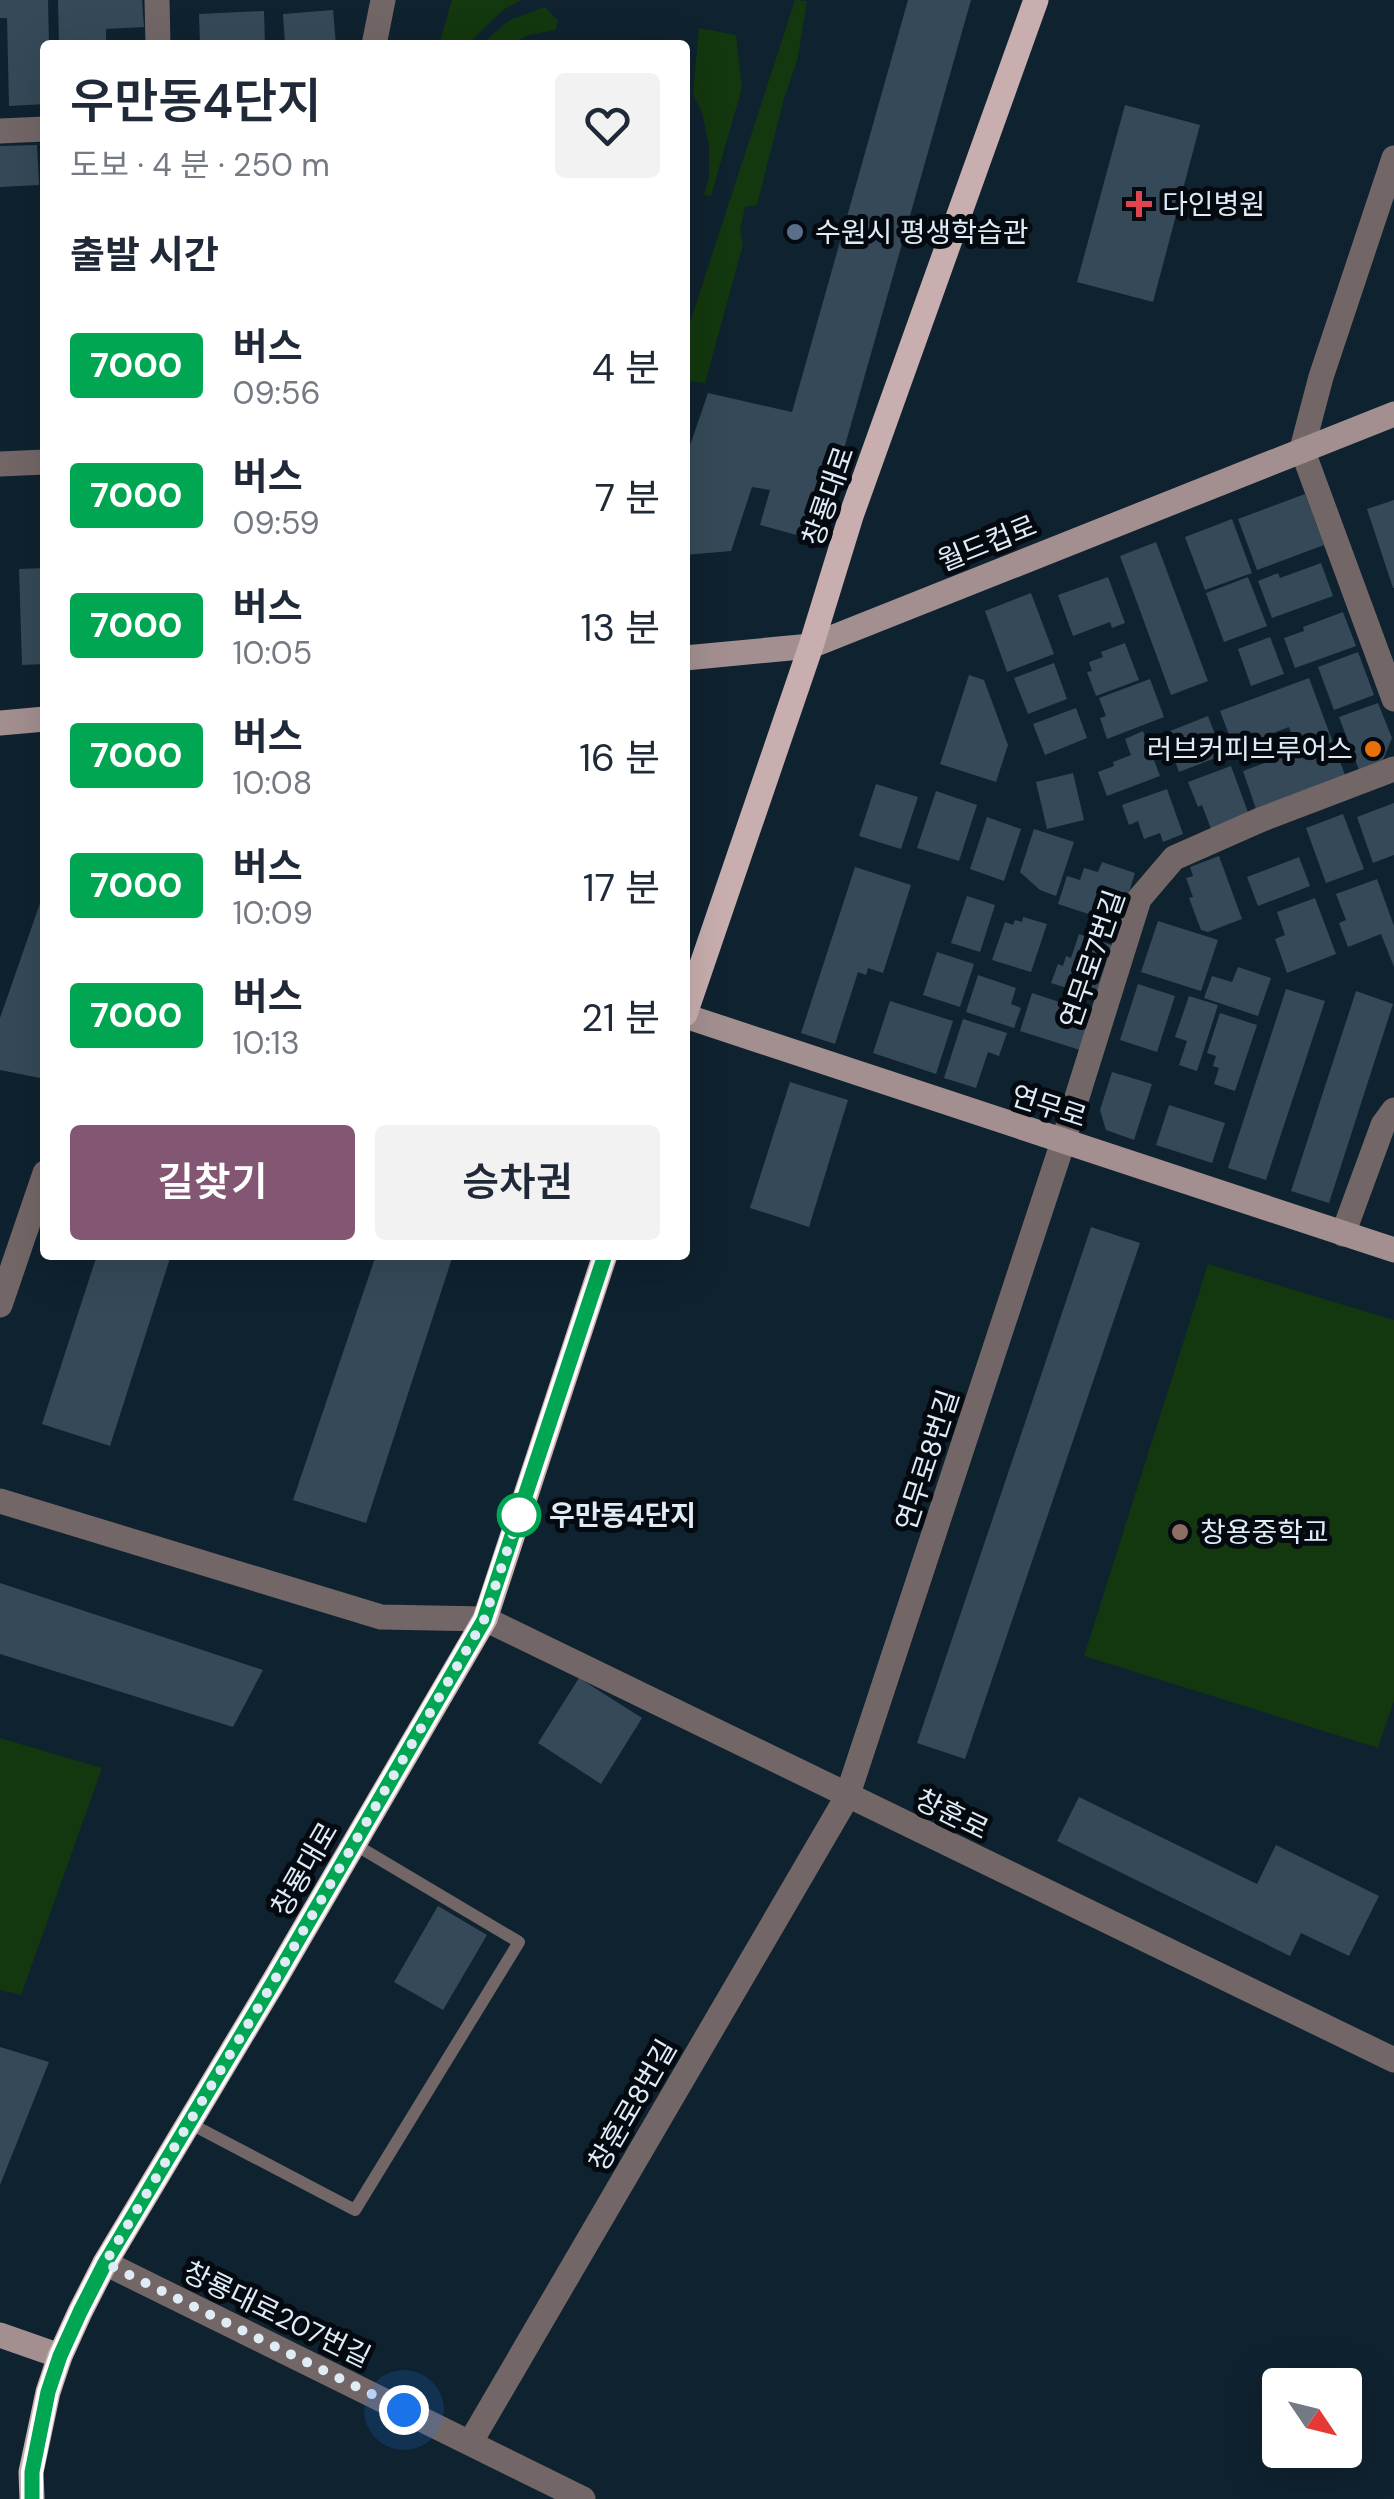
<!DOCTYPE html>
<html lang="ko">
<head>
<meta charset="utf-8">
<style>
  body { margin:0; font-family:"DM Sans","Noto Sans KR",sans-serif; background:#f2f2f3; color:#1f2937; height:100vh; display:flex; flex-direction:column; font-size:38px; white-space:nowrap }
  * { box-sizing:border-box; margin:0 }
  p { font-size:32px; color:#747a83 }
  .icon { flex:none; width:55px; height:55px; fill:none; stroke:currentColor; stroke-width:2; stroke-linecap:round; stroke-linejoin:round }
  .map { position:relative; flex:1; overflow:hidden }
  .panel { position:absolute; left:40px; top:40px; width:650px; height:1220px; display:flex; flex-direction:column; background:#fff; border-radius:10px; box-shadow:0 10px 40px #0002 }
  .panel>* { flex:none }
  .badge { padding:0 20px; border-radius:8px; font-size:35px; line-height:65px }
  .needle { width:65px; rotate:125deg }
  .buttons { position:absolute; left:1262px; top:2368px; display:grid; gap:20px }
  .buttons a { display:grid; place-items:center; width:100px; height:100px; border-radius:10px; background:#fff; box-shadow:0 10px 40px #0002; font-size:50px }
  .you { position:absolute; width:50px; height:50px; margin:-25px; border:8px solid #fff; border-radius:50%; background:#1a73e8; box-shadow:0 0 0 15px #1a73e833 }
  .map>.badge { position:absolute; translate:-50% -50%; box-shadow:0 0 0 5px #fff }
  h2 { padding:0 30px; font-size:38px; line-height:90px }
  .round { display:grid; place-items:center; flex:none; width:105px; height:105px; border-radius:10px; background:#f2f2f3 }
  .head { display:flex; align-items:center; justify-content:space-between; height:170px; padding:0 30px }
  h1 { font-size:48px; font-weight:600; line-height:75px }
  .button { display:flex; gap:20px; margin-top:auto; padding:20px 30px }
  .button a { flex:1; height:115px; border-radius:10px; background:#835674; color:#fff; font-size:40px; font-weight:600; line-height:115px; text-align:center }
  .button a+a { background:#f2f2f3; color:#1f2937 }
  ul { padding:0; list-style:none }
  li { display:flex; align-items:center; gap:30px; height:130px; padding:0 30px }
  li div { flex:1 }
  li b { display:block; font-size:38px }
  li em { font-style:normal }
  li .badge { min-width:110px; font-weight:700; text-align:center }
  .map>svg:first-child { display:block }
  .green { fill:#13370e }
  .building { fill:#354958 }
  .lines { fill:none; stroke-linecap:round; stroke-linejoin:round }
  .lane { stroke:#736666; stroke-width:12 }
  .street { stroke:#736666; stroke-width:25 }
  .secondary { stroke:#a38f8f; stroke-width:25 }
  .primary { stroke:#c8aeae; stroke-width:25 }
  .line-casing { stroke:#fff; stroke-width:22 }
  .line { stroke:#00a651; stroke-width:15 }
  .walk { stroke:#e0ecf5; stroke-width:10; stroke-dasharray:0 18 }
  .health-dot { fill:#e0444e; stroke:#040a10; stroke-width:4 }
  .service-dot { fill:#5c6f8a; stroke:#040a10; stroke-width:4 }
  .food-dot { fill:#e8710a; stroke:#040a10; stroke-width:4 }
  .stop-dot { fill:#fff; stroke:#00a651; stroke-width:5 }
  .education-dot { fill:#8d6e63; stroke:#040a10; stroke-width:4 }
  .labels { text-anchor:middle; stroke-width:10; stroke-linejoin:round; paint-order:stroke }
  .poi-label { font-size:28px; fill:#e0ecf5; stroke:#040a10; text-anchor:start }
  .street-label { font-size:28px; fill:#e0ecf5; stroke:#040a10 }
  .stop-label { font-size:28px; font-weight:bold; fill:#e0ecf5; stroke:#040a10; text-anchor:start }
</style>
</head>
<body>
<div class="map">
<svg width="1394" height="2499" viewBox="0 0 1394 2499">
  <rect width="100%" height="100%" fill="#0f222f"/>
  <g class="green">
    <path d="M452,0H522L503,10L467,45H439Z"/>
    <path d="M795,0L807,1L798,57L783,102L757,205L745,207L740,230L743,245L705,383L685,381V338Z"/>
    <path d="M545,7L558,21L555,30L529,35L509,45H480L510,20Z"/>
    <path d="M699,28L736,35L742,88L711,196L704,195L709,178V145L702,112L693,94Z"/>
    <path d="M1208,1264L1394,1320V1701L1378,1748L1084,1656Z"/>
    <path d="M0,1738L102,1768L21,1995L0,1990Z"/>
  </g>
  <g class="building">
    <path d="M0,0H48L49,45H45V104L9,106L7,18H0Z"/>
    <path d="M58,0H142L144,27L106,29V45H59Z"/>
    <path d="M908,0H971L818,541L760,525L770,490L752,487L731,551L685,555V460L708,393L792,412Z"/>
    <path d="M333,10L336,45H285L283,14Z"/>
    <path d="M264,11L265,45H200L199,14Z"/>
    <path d="M1125,105L1200,125L1153,302L1077,282Z"/>
    <path d="M37,145L39,185L0,187V146Z"/>
    <path d="M1305,494L1324,545L1257,570L1238,519Z"/>
    <path d="M1394,500V588H1393L1367,509Z"/>
    <path d="M1232,519L1252,573L1205,590L1185,537Z"/>
    <path d="M1156,542L1208,681L1171,695L1120,556Z"/>
    <path d="M1321,563L1333,596L1272,618L1258,581L1278,573L1280,578Z"/>
    <path d="M45,568V664L22,665L19,569Z"/>
    <path d="M1108,577L1125,623L1112,628L1110,622L1073,636L1058,595Z"/>
    <path d="M1248,577L1267,626L1224,642L1206,593Z"/>
    <path d="M1031,593L1054,654L1007,672L985,611Z"/>
    <path d="M1343,612L1356,646L1295,668L1284,638L1304,631L1303,627Z"/>
    <path d="M1270,637L1284,674L1251,686L1238,649Z"/>
    <path d="M1125,643L1139,680L1096,696L1087,672L1092,671L1089,662L1103,657L1101,652Z"/>
    <path d="M1358,652L1374,695L1334,710L1318,667Z"/>
    <path d="M1054,663L1067,699L1028,714L1014,678Z"/>
    <path d="M969,675L984,680L1008,745L996,782L940,764Z"/>
    <path d="M1309,678L1345,775L1256,809L1243,771L1297,751L1289,727L1234,748L1220,711Z"/>
    <path d="M1150,679L1164,717L1107,739L1100,718L1106,716L1099,698Z"/>
    <path d="M1378,703L1392,738L1383,760L1359,770L1339,717Z"/>
    <path d="M1076,708L1087,738L1045,755L1033,724Z"/>
    <path d="M1208,716L1223,755L1179,772L1165,733Z"/>
    <path d="M1143,731L1160,776L1107,796L1098,772L1114,766L1113,762L1131,755L1125,739Z"/>
    <path d="M1231,766L1249,815L1211,829L1202,805L1198,807L1188,782Z"/>
    <path d="M1073,773L1084,820L1047,829L1036,782Z"/>
    <path d="M876,784L918,797L901,849L859,836Z"/>
    <path d="M1167,789L1183,834L1163,842L1160,833L1144,839L1138,821L1129,825L1122,805Z"/>
    <path d="M936,791L977,805L959,861L917,848Z"/>
    <path d="M1394,803V855L1373,863L1357,817Z"/>
    <path d="M1343,814L1364,869L1326,883L1306,828Z"/>
    <path d="M987,817L1021,829L1004,881L970,869Z"/>
    <path d="M1034,829L1074,842L1056,896L1040,890L1020,872Z"/>
    <path d="M1219,856L1242,919L1208,932L1201,930L1189,898L1193,897L1186,878L1193,876L1190,867Z"/>
    <path d="M1299,857L1310,886L1258,906L1247,877Z"/>
    <path d="M1102,862L1135,873L1119,924L1058,904L1067,876L1080,880L1084,868L1098,872Z"/>
    <path d="M855,867L911,885L883,973L868,968L866,975L858,972L835,1044L801,1033Z"/>
    <path d="M1377,879L1394,926V967L1381,934L1348,947L1339,923L1346,920L1336,894Z"/>
    <path d="M45,889V1079L0,1070V1018Z"/>
    <path d="M967,896L995,905L980,952L951,943Z"/>
    <path d="M1315,898L1336,954L1287,973L1275,939L1285,935L1277,912Z"/>
    <path d="M1023,917L1047,924L1031,972L992,960L1005,922L1013,925L1015,920L1022,922Z"/>
    <path d="M1158,921L1218,940L1201,991L1141,972Z"/>
    <path d="M1079,934L1115,946L1098,998L1051,983L1058,964L1063,966L1066,956L1071,958Z"/>
    <path d="M937,952L974,964L960,1007L923,995Z"/>
    <path d="M1238,967L1271,978L1258,1016L1204,998L1212,976L1232,982Z"/>
    <path d="M978,975L1016,988L1011,1004L1021,1008L1014,1028L966,1012Z"/>
    <path d="M1138,984L1175,996L1157,1052L1120,1040Z"/>
    <path d="M1286,989L1325,1001L1266,1180L1228,1168Z"/>
    <path d="M1356,991L1393,1004L1329,1203L1291,1191Z"/>
    <path d="M1032,993L1084,1010L1079,1026L1087,1029L1080,1050L1020,1031Z"/>
    <path d="M1189,996L1218,1005L1197,1071L1179,1065L1187,1041L1175,1037Z"/>
    <path d="M890,1001L953,1021L936,1074L873,1053Z"/>
    <path d="M1220,1013L1257,1025L1235,1091L1214,1084L1219,1068L1213,1066L1216,1056L1207,1053Z"/>
    <path d="M963,1019L1007,1033L999,1056L988,1052L976,1088L944,1078Z"/>
    <path d="M1112,1072L1152,1084L1134,1140L1106,1130L1100,1110Z"/>
    <path d="M790,1082L848,1100L809,1227L750,1208Z"/>
    <path d="M1169,1105L1225,1123L1212,1163L1156,1145Z"/>
    <path d="M1091,1227L1140,1243L965,1759L917,1743Z"/>
    <path d="M97,1255H171L110,1446L42,1424Z"/>
    <path d="M376,1255H453L366,1523L293,1500Z"/>
    <path d="M0,1583L263,1670L233,1727L0,1654Z"/>
    <path d="M579,1678L642,1718L601,1784L538,1743Z"/>
    <path d="M1079,1797L1257,1884L1276,1845L1379,1896L1349,1956L1301,1933L1290,1956L1057,1841Z"/>
    <path d="M438,1906L487,1935L443,2010L394,1982Z"/>
    <path d="M0,2047L49,2062L0,2185Z"/>
  </g>
  <g class="lines">
    <path class="lane" d="M189,2123L355,2210L519,1942L354,1844"/>
    <g class="street">
      <path d="M157,0L158,45"/>
      <path d="M374,45L383,0"/>
      <path d="M0,131L45,129"/>
      <path d="M1394,158L1321,377L1302,449L1394,699"/>
      <path d="M0,464L45,462"/>
      <path d="M1343,1234L1383,1125L1394,1110"/>
      <path d="M0,1305L45,1173"/>
      <path d="M0,1501L381,1617L485,1619L1394,2060"/>
      <path d="M105,2263L583,2499"/>
      <path d="M470,2443L847,1797L1063,1142L1139,899L1174,858L1260,820L1394,769"/>
    </g>
    <g class="secondary">
      <path d="M685,658L811,646L1394,414"/>
      <path d="M0,723L45,719"/>
      <path d="M685,1016L1394,1250"/>
      <path d="M0,2335L60,2356"/>
    </g>
    <g class="primary">
      <path d="M685,1014L811,646L851,516L1036,0"/>
      <path d="M32,2499L31,2472L48,2392L60,2356L80,2312L105,2263L274,1981L485,1619L605,1255"/>
    </g>
  </g>
  <g class="lines">
    <g class="line-casing">
      <path id="line" d="M32,2499V2472L48,2392L60,2356L80,2312L105,2263L274,1981L484,1620L605,1255"/>
    </g>
    <use href="#line" class="line"/>
    <path class="walk" d="M404,2410L105,2263L274,1981L484,1620L519,1515"/>
  </g>
  <path class="health-dot" d="M1134 189h10v10h10v10h-10v10h-10v-10h-10v-10h10z"/>
  <circle class="service-dot" cx="795" cy="232" r="10"/>
  <circle class="food-dot" cx="1373" cy="749" r="10"/>
  <circle class="stop-dot" cx="519" cy="1515" r="20"/>
  <circle class="education-dot" cx="1180" cy="1532" r="10"/>
  <g class="labels">
    <g class="poi-label">
      <text x="1162" y="214">다인병원</text>
      <text x="815" y="242">수원시 평생학습관</text>
      <text x="1353" y="759" text-anchor="end">러브커피브루어스</text>
      <text x="1200" y="1542">창용중학교</text>
    </g>
    <g class="street-label">
      <text transform="translate(828 496) rotate(-71)" y="10">창룡대로</text>
      <text transform="translate(987 543) rotate(-22)" y="10">월드컵로</text>
      <text transform="translate(1092 959) rotate(-71)" y="10">연무로7번길</text>
      <text transform="translate(1049 1106) rotate(18)" y="10">연무로</text>
      <text transform="translate(927 1460) rotate(-72)" y="10">연무로8번길</text>
      <text transform="translate(952 1814) rotate(26)" y="10">창훈로</text>
      <text transform="translate(304 1869) rotate(-60)" y="10">창룡대로</text>
      <text transform="translate(632 2105) rotate(-60)" y="10">창훈로8번길</text>
      <text transform="translate(277 2314) rotate(26)" y="10">창룡대로207번길</text>
    </g>
    <g class="stop-label">
      <text x="549" y="1525">우만동4단지</text>
    </g>
  </g>
</svg>
<div class="buttons">
<a><svg class="needle" viewBox="-14 -14 28 28"><path d="M0-13l5 13h-10z" fill="#e53935"/><path d="M0 13l5-13h-10z" fill="#747a83"/></svg></a>
</div>
<div class="you" style="left:404px;top:2410px"></div>
<section class="panel">
<div class="head"><div><h1>우만동4단지</h1><p>도보 · 4 분 · 250 m</p></div><a class="round"><svg class="icon" aria-label="heart" viewBox="0 0 24 24"><path d="M12 20l-8-8c-3-5 5-10 8-4 3-6 11-1 8 4z"/></svg></a></div>
<h2>출발 시간</h2>
<ul>
<li><span class="badge" style="background:#00a651;color:#fff">7000</span><div><b>버스</b><p>09:56</p></div><em>4 분</em></li>
<li><span class="badge" style="background:#00a651;color:#fff">7000</span><div><b>버스</b><p>09:59</p></div><em>7 분</em></li>
<li><span class="badge" style="background:#00a651;color:#fff">7000</span><div><b>버스</b><p>10:05</p></div><em>13 분</em></li>
<li><span class="badge" style="background:#00a651;color:#fff">7000</span><div><b>버스</b><p>10:08</p></div><em>16 분</em></li>
<li><span class="badge" style="background:#00a651;color:#fff">7000</span><div><b>버스</b><p>10:09</p></div><em>17 분</em></li>
<li><span class="badge" style="background:#00a651;color:#fff">7000</span><div><b>버스</b><p>10:13</p></div><em>21 분</em></li>
</ul>
<div class="button"><a>길찾기</a><a>승차권</a></div>
</section>
</div>
</body>
</html>
